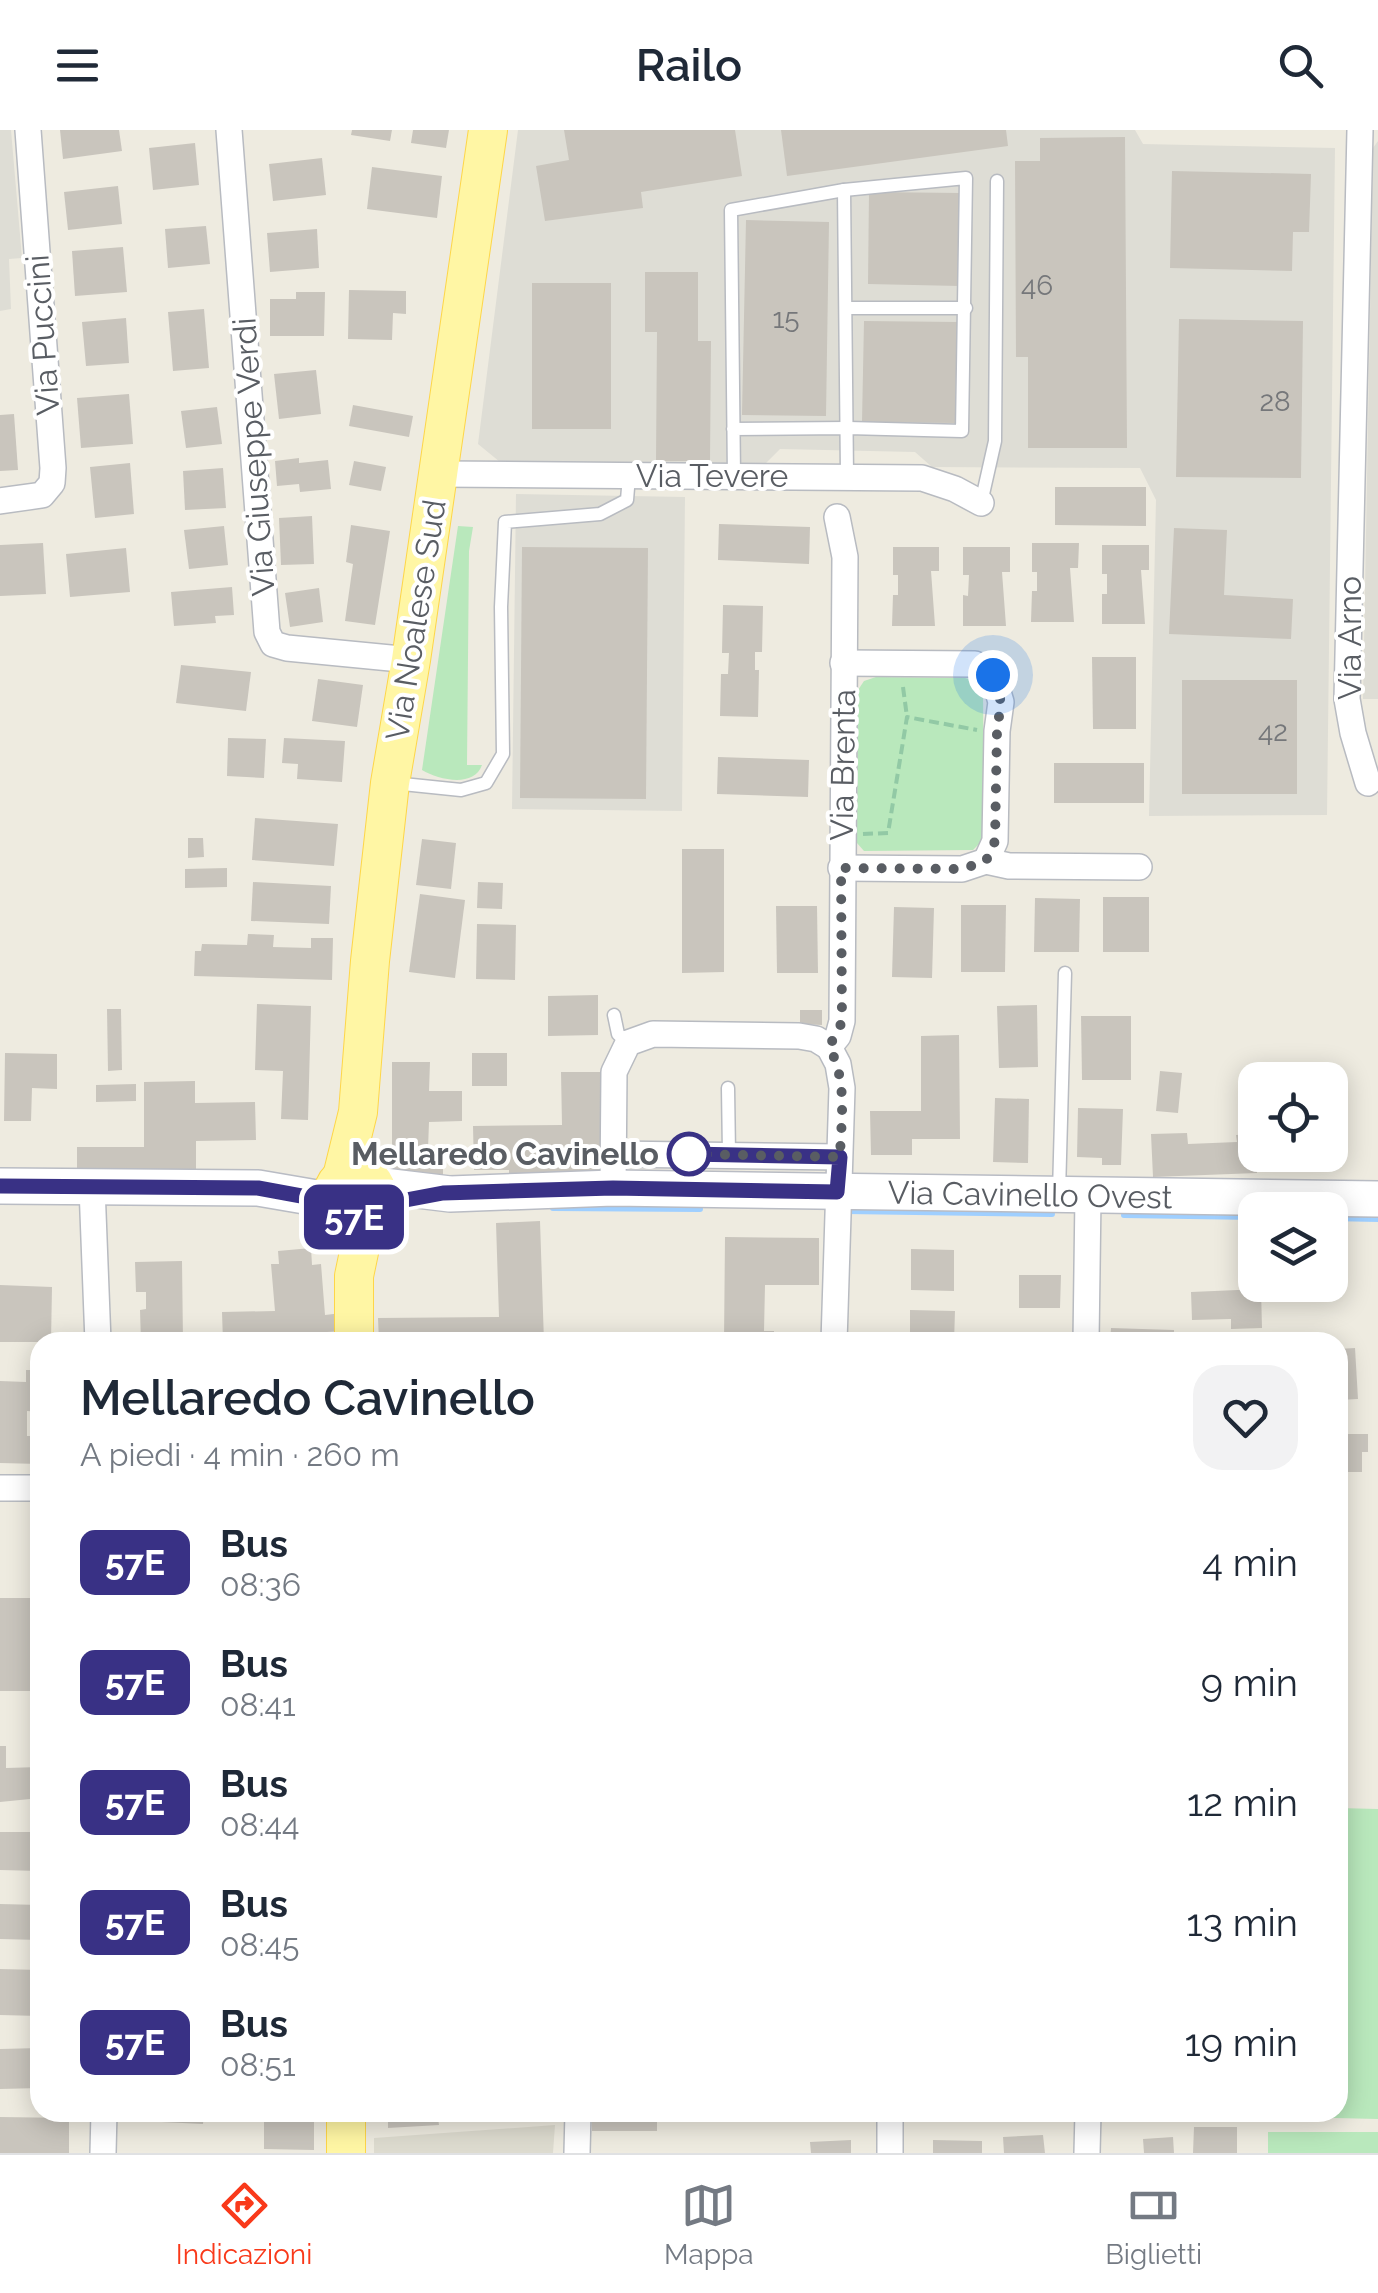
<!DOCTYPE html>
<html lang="it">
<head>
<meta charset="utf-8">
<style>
  body { margin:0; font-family:Raleway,sans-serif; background:#f2f2f3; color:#1f2937; height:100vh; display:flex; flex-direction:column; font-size:38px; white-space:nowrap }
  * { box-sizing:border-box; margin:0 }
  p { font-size:32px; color:#747a83 }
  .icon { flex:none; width:55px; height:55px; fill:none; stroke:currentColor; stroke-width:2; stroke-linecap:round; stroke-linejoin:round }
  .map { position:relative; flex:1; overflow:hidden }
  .sheet { position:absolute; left:30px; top:1202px; width:1318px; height:790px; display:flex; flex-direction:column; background:#fff; border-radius:30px; box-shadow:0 5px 25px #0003 }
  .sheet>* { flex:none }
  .badge { padding:0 20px; border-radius:15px; font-size:35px; line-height:65px }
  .tools { position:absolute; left:1238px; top:932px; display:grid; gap:20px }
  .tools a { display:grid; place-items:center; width:110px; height:110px; border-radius:20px; background:#fff; box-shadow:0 5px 25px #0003; font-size:50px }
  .you { position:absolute; width:50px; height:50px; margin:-25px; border:8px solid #fff; border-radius:50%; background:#1a73e8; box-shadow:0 0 0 15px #1a73e833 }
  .map>.badge { position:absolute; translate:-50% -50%; box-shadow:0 0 0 5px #fff }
  .round { display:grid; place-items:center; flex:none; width:105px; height:105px; border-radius:30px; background:#f2f2f3 }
  .head { display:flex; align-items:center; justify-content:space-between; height:170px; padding:0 50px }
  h1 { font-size:48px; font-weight:600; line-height:75px }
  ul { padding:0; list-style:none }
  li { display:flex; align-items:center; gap:30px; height:120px; padding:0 50px }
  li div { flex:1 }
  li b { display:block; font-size:38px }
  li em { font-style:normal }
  li .badge { min-width:110px; font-weight:700; text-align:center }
  header { display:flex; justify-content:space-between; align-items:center; height:130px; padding:0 50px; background:#fff; font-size:45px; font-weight:600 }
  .dock { display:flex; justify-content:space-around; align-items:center; height:140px; border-top:2px solid #e0e1e3; background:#fff; font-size:28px; color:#747a83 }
  .dock a { display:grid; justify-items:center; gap:5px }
  .dock .selected { color:#f9391a }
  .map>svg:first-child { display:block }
  .industrial { fill:#deddd5 }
  .education { fill:#dddbcf }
  .green { fill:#b9e8bc }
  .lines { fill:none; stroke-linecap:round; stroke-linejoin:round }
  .stream { stroke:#9fcfff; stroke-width:6 }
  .building { fill:#c9c5bd }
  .lane-casing { stroke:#b8bbc1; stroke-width:15 }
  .street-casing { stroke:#b8bbc1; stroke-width:28 }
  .secondary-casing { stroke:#b9bcc4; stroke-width:38 }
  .primary-casing { stroke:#fed648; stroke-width:40 }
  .path { stroke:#92c9a5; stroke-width:4; stroke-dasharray:10 5; stroke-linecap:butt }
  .lane { stroke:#fff; stroke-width:12 }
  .street { stroke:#fff; stroke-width:25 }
  .secondary { stroke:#fff; stroke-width:35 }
  .primary { stroke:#fff6a4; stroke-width:38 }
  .line-casing { stroke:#fff; stroke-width:22 }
  .line { stroke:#393185; stroke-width:15 }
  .walk { stroke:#595d63; stroke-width:10; stroke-dasharray:0 18 }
  .stop-dot { fill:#fff; stroke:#393185; stroke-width:5 }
  .labels { text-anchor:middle; stroke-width:8; stroke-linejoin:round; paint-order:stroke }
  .number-label { font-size:28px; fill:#75777a }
  .street-label { font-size:32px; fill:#595d63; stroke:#fff }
  .stop-label { font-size:32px; font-weight:bold; fill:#595d63; stroke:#fff; text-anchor:end }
</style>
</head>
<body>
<header><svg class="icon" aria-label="menu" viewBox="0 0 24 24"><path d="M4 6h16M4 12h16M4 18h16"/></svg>Railo<svg class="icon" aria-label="search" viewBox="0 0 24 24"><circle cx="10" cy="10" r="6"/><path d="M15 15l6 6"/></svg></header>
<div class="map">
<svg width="1378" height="2023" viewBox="0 0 1378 2023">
  <rect width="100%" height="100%" fill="#eeebe0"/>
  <g class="industrial">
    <path d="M0,0H11L22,128L9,129L11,179L0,181Z"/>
    <path d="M518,0H1135L1143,14L1335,18L1327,685L1149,686L1156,370L1140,338L932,337L915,322L780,319L765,334L500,332L478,314Z"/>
    <path d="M1378,11V569H1363L1373,18Z"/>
    <path d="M516,364L685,367L682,681L512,679Z"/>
  </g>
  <path class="education" d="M555,1995L553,2023H374V2008Z"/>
  <g class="green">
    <path d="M458,396L473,397L469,421L467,635H482C474,658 439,650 422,640Z"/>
    <path d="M876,547L965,548L975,551L983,560L984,701L981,712L973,720L864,721L857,713L858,560L864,551Z"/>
    <path d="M1338,1678L1378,1679V1989L1198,1985L1199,1982H1338Z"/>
    <rect x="1268" y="2002" width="110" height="21"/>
  </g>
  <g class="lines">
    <g class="stream">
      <path d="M553,1078L700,1079"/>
      <path d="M847,1081L1052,1084"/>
      <path d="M1124,1085L1255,1087"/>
      <path d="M1330,1088L1378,1089"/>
    </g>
  </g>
  <g class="building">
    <path d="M60,0H119L122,21L63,29Z"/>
    <path d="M352,0H392L390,11L351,5Z"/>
    <path d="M413,0H449L446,18L411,13Z"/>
    <path d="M564,0H735L742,46L641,62L643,78L545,91L536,36L569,30Z"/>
    <path d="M781,0H1006L1008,16L787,46Z"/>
    <path d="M1125,7L1127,318H1028V227H1016L1015,31H1040V8Z"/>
    <path d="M195,13L199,55L153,60L149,18Z"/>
    <path d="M322,28L326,65L273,71L269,34Z"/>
    <path d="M372,37L442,46L437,88L367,79Z"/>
    <path d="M1172,41L1311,44L1309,102H1293L1292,141L1170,138Z"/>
    <path d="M118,56L122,94L68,100L64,62Z"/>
    <path d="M869,62L961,63L960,156L868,154Z"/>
    <path d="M746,90L829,92L826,286L742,285Z"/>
    <path d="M206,96L210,134L168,138L165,99Z"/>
    <path d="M317,99L319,138L270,142L267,103Z"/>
    <path d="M123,117L127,162L75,166L72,121Z"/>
    <path d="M645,142H698V211H711L710,331H656L657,202H645Z"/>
    <rect x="532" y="153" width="79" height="146"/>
    <path d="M349,160L406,161V184L393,183L392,210L348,209Z"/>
    <path d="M296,162H325L324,206H270V169H296Z"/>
    <path d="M204,179L209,238L173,241L168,182Z"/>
    <path d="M126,188L129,233L86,236L82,192Z"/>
    <path d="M1179,189L1303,191L1301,348L1176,347Z"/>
    <path d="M864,191L957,192L955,293L862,292Z"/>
    <path d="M316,240L321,284L279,289L274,244Z"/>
    <path d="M129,264L133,314L81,318L77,268Z"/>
    <path d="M353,275L413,286L409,307L349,296Z"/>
    <path d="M217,277L222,314L186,318L181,281Z"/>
    <path d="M14,284L18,340L0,341V285Z"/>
    <path d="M299,328V333L328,330L331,359L300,362L299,354L277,356L275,331Z"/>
    <path d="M354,331L386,337L381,361L349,355Z"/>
    <path d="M130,333L134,384L95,388L90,337Z"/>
    <path d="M223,338L226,378L185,380L183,341Z"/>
    <path d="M1055,357H1146V396L1055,395Z"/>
    <path d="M312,386L314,434L281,435L279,388Z"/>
    <path d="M719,394L810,397L809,434L718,430Z"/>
    <path d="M351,395L390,401L375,495L345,491L353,434L346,432Z"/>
    <path d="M224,396L228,435L189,439L184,400Z"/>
    <path d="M1174,398L1227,400L1224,465L1293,469L1291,509L1169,504Z"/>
    <path d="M43,413L46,464L0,466V415Z"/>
    <path d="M1032,413H1079L1078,438H1070L1074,492H1031L1032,461H1037V442H1032Z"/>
    <path d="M1102,415H1149V440H1141L1145,494H1102V464H1107V444H1102Z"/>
    <path d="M522,417L648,418L646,669L520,668Z"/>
    <path d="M893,417H939V441H931L935,496H892L893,465H898V445H893Z"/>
    <path d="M963,417H1010V442H1002L1006,496H963V465L968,466L969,445H963Z"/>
    <path d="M126,418L130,462L70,467L66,424Z"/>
    <path d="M232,457L234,485L215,486L216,493L174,496L171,462Z"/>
    <path d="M319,458L323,492L290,497L285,463Z"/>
    <path d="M723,475L763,476L762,522H755V540H759L758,587L720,586L721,544H728L729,523H722Z"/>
    <path d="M1092,527H1136V599H1093Z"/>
    <path d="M181,535L251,542L246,581L176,573Z"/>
    <path d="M318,549L363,555L357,597L312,591Z"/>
    <rect x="1182" y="550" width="115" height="114"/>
    <path d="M228,608L266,609L264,648L227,646Z"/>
    <path d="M284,608L345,611L342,652L297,649L298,634L282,633Z"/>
    <path d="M718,627L809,630L808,667L717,664Z"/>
    <rect x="1054" y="633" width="90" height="40"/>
    <path d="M255,688L338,694L334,736L252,730Z"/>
    <path d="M188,708H203L204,727L188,728Z"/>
    <path d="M422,709L456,713L451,759L416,755Z"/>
    <path d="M682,719H724V842L682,843Z"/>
    <path d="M227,738V757L185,758V739Z"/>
    <path d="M253,752L331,756L329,794L251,791Z"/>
    <path d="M478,752L503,753L502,779L477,778Z"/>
    <path d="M420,764L465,770L455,848L409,842Z"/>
    <rect x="1103" y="767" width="46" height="55"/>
    <path d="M1035,768L1080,769L1079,822H1034Z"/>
    <path d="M961,775H1006L1005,842H961Z"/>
    <path d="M776,776H817L818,843H777Z"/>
    <path d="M894,777L934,778L932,848L892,847Z"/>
    <path d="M477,794L516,795L515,850L476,849Z"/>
    <path d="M248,804L274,805L273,817L311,818V808H333L332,850L194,846L195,821H201L202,814L247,815Z"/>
    <path d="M598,865V905L548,906V866Z"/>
    <path d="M257,874L311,876L308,990L281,989L283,941L255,940Z"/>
    <path d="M1037,875L1038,937L999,938L997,876Z"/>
    <path d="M107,879H121L122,940L108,941Z"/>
    <path d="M800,880H822V895L800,894Z"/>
    <path d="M1081,886H1131V950H1082Z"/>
    <path d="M959,905L960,1009H912V1025H871L870,981H921V906Z"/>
    <path d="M5,923L57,924V959L32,958L31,991H4Z"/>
    <rect x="472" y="923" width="35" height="33"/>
    <path d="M392,932H430L429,961H462V991L429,992L428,1019L443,1018V1054L392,1049Z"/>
    <path d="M1160,941L1182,943L1178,983L1156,981Z"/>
    <path d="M561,942H603L604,1046L509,1048V1040H474L473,996L562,995Z"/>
    <path d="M195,951V973L255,972L256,1010L196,1011V1049L77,1050V1017H144V952Z"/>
    <path d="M136,954V971L96,972V955Z"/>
    <path d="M995,968L1029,969L1028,1033L993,1032Z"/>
    <path d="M1078,978L1123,979L1121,1035H1102V1028L1077,1027Z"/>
    <path d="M1187,1003L1188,1014L1237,1012L1236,1005L1255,1004L1257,1043L1153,1047L1151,1004Z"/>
    <path d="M540,1091L544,1212H379L378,1188L499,1187L496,1093Z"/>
    <path d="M725,1107L819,1108V1155H765L764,1201H774V1212H724Z"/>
    <path d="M311,1118L312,1135L321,1134L325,1185L342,1183L343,1201L327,1202V1212H223L222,1182L275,1181L271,1134H279L278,1121Z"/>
    <path d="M911,1119L954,1120V1161L911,1160Z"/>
    <path d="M182,1131L183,1212H141L140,1180L146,1179V1162H136L135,1132Z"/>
    <path d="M1019,1145H1061L1060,1178H1019Z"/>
    <path d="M0,1155L52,1157L51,1212H0Z"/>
    <path d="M1261,1159L1262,1198L1231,1199V1189L1192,1190L1191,1162Z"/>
    <path d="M910,1180L955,1181L954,1212H910Z"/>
    <path d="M1111,1198L1174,1200V1212H1110Z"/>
    <path d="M1355,1218L1358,1269L1338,1270V1219Z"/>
    <path d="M26,1240H40V1282L27,1281V1306H40V1334L0,1333V1251L26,1252Z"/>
    <path d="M1338,1304H1368V1322H1362V1342H1338Z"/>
    <rect x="0" y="1468" width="35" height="93"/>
    <path d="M0,1616H6V1638L40,1637V1668L0,1672Z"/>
    <path d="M0,1702H40V1741L0,1740Z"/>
    <path d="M0,1774L40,1775V1810L0,1809Z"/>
    <path d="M0,1839L40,1840V1886L0,1885Z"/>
    <path d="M40,1918V1958L0,1959V1919Z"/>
    <path d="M142,1982H204L203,1994L141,1991Z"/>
    <path d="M388,1982H453V1987L438,1988L439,1995L388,1998Z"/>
    <rect x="592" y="1982" width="65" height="19"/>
    <path d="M0,1987L69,1988V2023H0Z"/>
    <path d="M264,1988L314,1990V2020L264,2019Z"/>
    <path d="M1194,1997H1237V2023H1193Z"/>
    <path d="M1043,2005L1045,2023H1004L1003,2007Z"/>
    <path d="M1173,2007L1174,2023H1144L1143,2009Z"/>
    <path d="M851,2010V2023H811L810,2012Z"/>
    <path d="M933,2010L982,2011V2023H933Z"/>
  </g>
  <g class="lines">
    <g class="lane-casing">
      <g id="lane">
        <path d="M844,60L847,345"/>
        <path d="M847,178H966"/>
        <path d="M733,299L848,298L962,301L966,48L844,60L731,80L734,346"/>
        <path d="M981,373L995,311L997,51"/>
        <path d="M393,653L461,660L486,653L503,624L501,477L505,392L600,384L627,370L629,346"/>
        <path d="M614,885L618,904L628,913"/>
        <path d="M728,958L729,1024"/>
        <path d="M1059,1063L1065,843"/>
      </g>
    </g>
    <g class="street-casing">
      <g id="street">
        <path d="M229,0L267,502L273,514L287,518L411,530"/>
        <path d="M1360,0L1347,569L1353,603L1368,653"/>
        <path d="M439,344L922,348L955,359L981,373"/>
        <path d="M0,371L42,365L52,353L53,338L28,0"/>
        <path d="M843,533L975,534L993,545L1001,572L997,601L995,711L986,731"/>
        <path d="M841,738L962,739L986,731L1009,736L1139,737"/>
        <path d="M613,1024L839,1027"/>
        <path d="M92,1057L98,1212"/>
        <path d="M613,1058L614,942L628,913L653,904L799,906L816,909L829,917"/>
        <path d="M834,1212L842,958L838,934L829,917L838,906L842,891L845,427L837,387"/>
        <path d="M1086,1212L1088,1066"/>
        <path d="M0,1358H40"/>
        <path d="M103,2023L104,1982"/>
        <path d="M577,2023L578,1982"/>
        <path d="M890,2023V1982"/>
        <path d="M1087,2023L1088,1982"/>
      </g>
    </g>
    <g class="secondary-casing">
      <g id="secondary">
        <path d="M375,1055L450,1064L613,1058L1378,1069"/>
        <path d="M0,1056L258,1058L334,1071"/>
      </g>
    </g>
    <g class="primary-casing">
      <g id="primary">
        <circle cx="355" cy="1065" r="22"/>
        <path d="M342,1047L358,982L370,831L390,653L411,530L488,0"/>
        <path d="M354,1212V1146L367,1084"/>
        <path d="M346,2023V1982"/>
      </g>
    </g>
    <g class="path">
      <path d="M903,557L907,587"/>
      <path d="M863,704L888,703L907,587L977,600"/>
    </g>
    <use href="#lane" class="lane"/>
    <use href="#street" class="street"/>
    <use href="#secondary" class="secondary"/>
    <use href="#primary" class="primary"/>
  </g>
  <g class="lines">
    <g class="line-casing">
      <path id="line" d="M0,1056L258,1058L334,1072L342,1083L358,1087L374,1076L443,1063L613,1058L837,1062L840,1027L689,1024"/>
    </g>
    <use href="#line" class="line"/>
    <path class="walk" d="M689,1024L840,1027C841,990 848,951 829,917L842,892L841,738L962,739L986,731L995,711L997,601L1001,572L993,545"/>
  </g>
  <circle class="stop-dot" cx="689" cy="1024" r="20"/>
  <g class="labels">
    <g class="number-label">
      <text x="1037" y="165">46</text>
      <text x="786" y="198">15</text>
      <text x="1275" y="281">28</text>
      <text x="1273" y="611">42</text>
    </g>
    <g class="street-label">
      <text transform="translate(43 205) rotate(-94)" y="11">Via Puccini</text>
      <text transform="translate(254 327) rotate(-94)" y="11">Via Giuseppe Verdi</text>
      <text x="712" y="357">Via Tevere</text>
      <text transform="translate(416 490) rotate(-81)" y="11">Via Noalese Sud</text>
      <text transform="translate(1350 508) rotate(-90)" y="11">Via Arno</text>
      <text transform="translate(843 635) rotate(-89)" y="11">Via Brenta</text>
      <text transform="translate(1030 1065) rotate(1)" y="11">Via Cavinello Ovest</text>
    </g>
    <g class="stop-label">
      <text x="659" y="1035">Mellaredo Cavinello</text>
    </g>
  </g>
</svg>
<div class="tools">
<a><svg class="icon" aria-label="locate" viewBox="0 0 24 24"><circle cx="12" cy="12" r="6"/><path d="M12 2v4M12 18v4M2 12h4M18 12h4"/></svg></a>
<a><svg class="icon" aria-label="layers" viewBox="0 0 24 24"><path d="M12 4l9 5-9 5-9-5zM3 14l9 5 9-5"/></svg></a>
</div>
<div class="you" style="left:993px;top:545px"></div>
<b class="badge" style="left:354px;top:1087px;background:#393185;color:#fff">57E</b>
<section class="sheet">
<div class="head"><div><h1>Mellaredo Cavinello</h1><p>A piedi · 4 min · 260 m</p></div><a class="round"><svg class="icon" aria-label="heart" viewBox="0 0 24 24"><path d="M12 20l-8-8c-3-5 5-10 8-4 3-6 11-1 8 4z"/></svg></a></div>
<ul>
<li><span class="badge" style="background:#393185;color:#fff">57E</span><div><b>Bus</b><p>08:36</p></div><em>4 min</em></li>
<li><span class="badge" style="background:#393185;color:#fff">57E</span><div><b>Bus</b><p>08:41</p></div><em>9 min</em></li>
<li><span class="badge" style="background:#393185;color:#fff">57E</span><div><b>Bus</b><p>08:44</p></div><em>12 min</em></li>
<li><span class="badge" style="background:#393185;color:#fff">57E</span><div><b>Bus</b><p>08:45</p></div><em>13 min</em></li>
<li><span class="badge" style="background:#393185;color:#fff">57E</span><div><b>Bus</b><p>08:51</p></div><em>19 min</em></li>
</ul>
</section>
</div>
<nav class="dock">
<a class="selected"><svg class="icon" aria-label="directions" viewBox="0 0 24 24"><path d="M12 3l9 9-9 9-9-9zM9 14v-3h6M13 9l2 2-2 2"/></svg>Indicazioni</a>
<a><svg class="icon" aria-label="map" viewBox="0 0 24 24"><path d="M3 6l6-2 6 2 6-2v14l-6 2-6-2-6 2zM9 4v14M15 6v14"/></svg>Mappa</a>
<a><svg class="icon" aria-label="tickets" viewBox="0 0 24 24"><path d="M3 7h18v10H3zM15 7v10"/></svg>Biglietti</a>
</nav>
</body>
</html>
